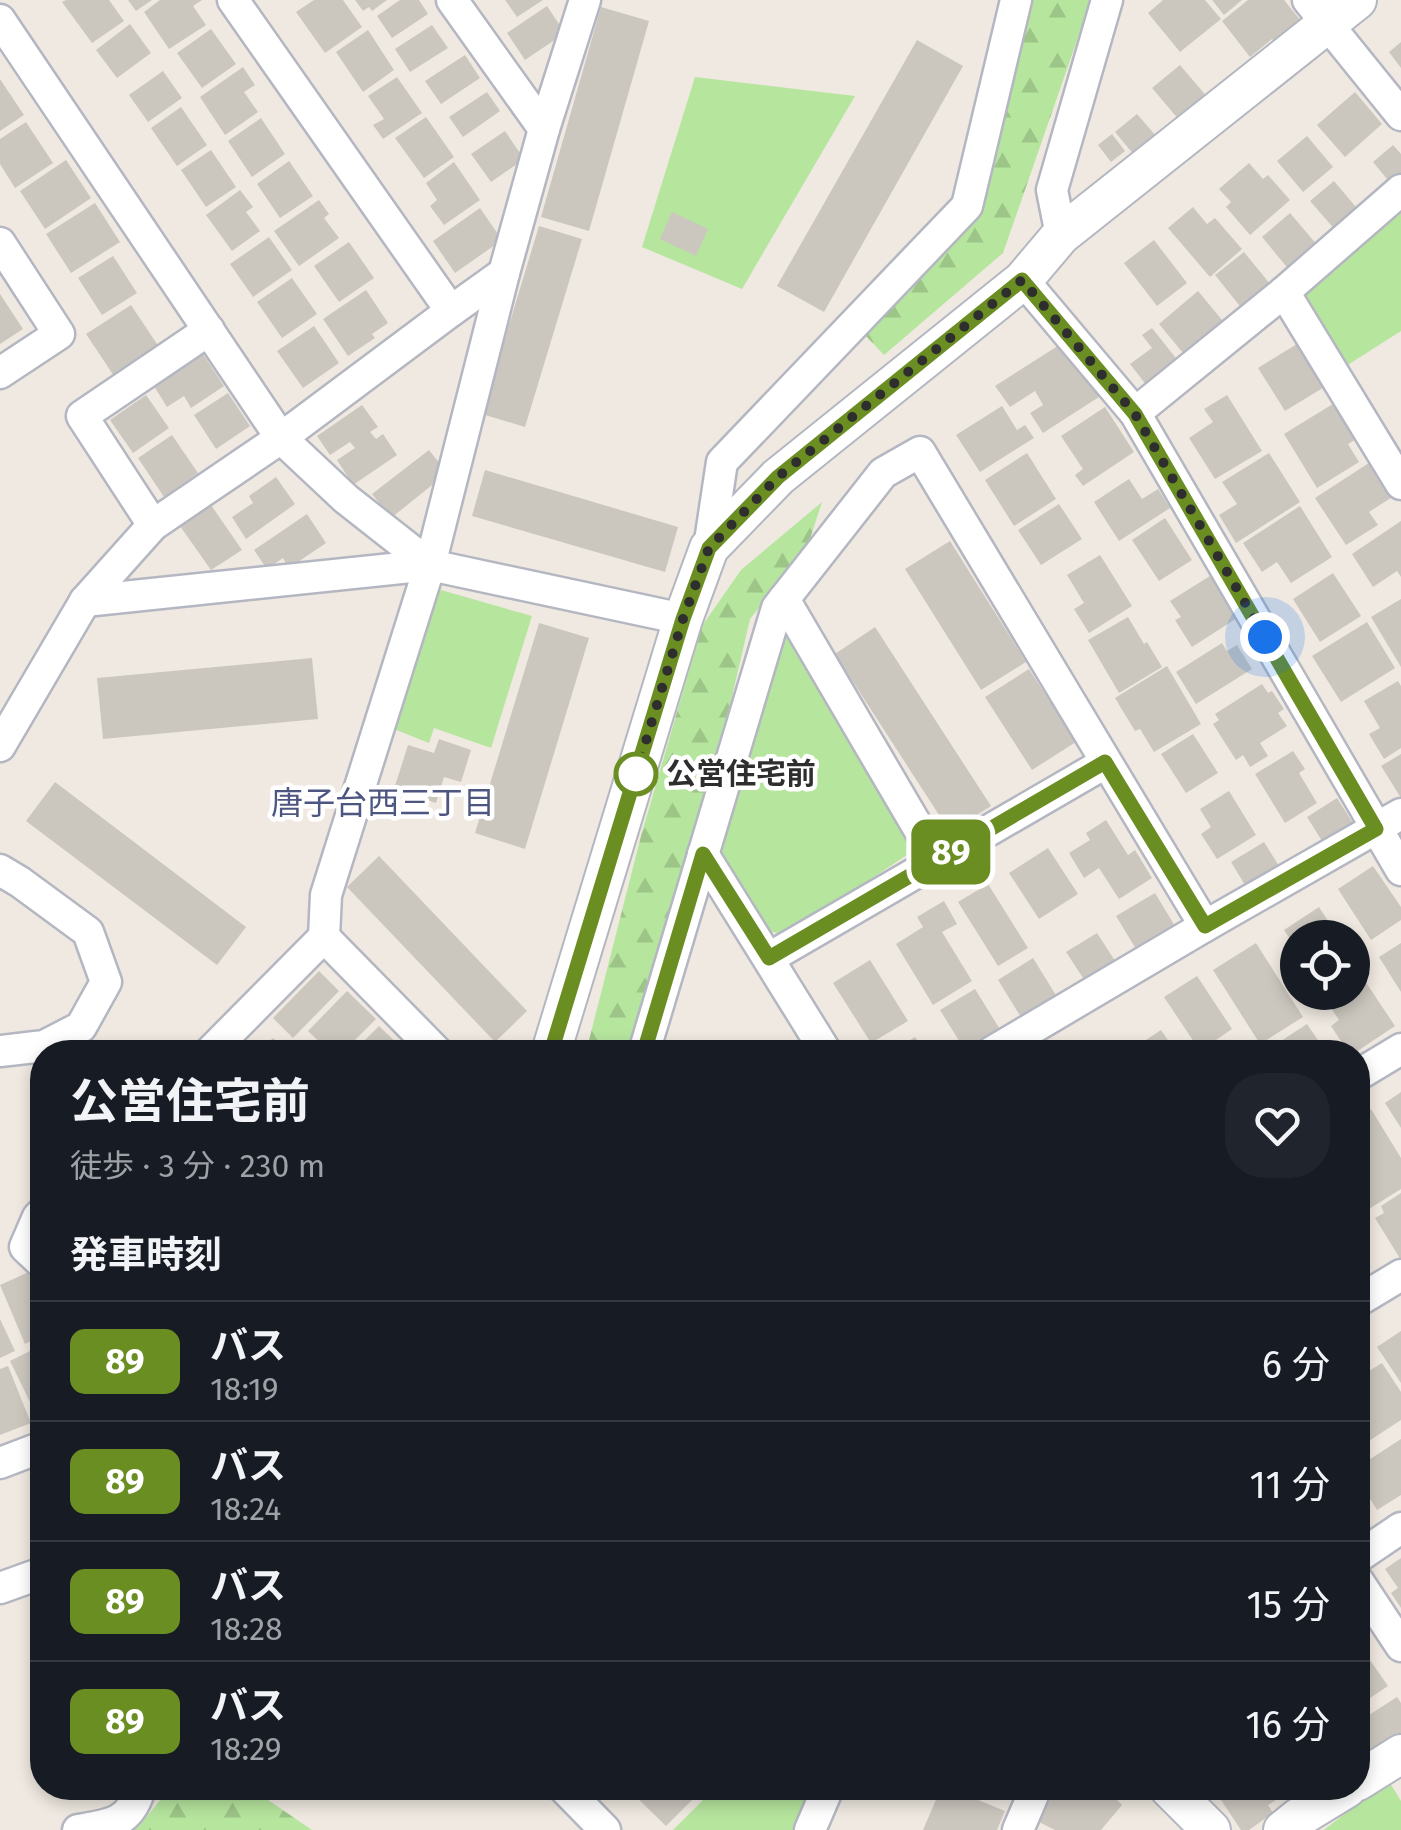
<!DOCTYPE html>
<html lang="ja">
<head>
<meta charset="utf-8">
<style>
  body { margin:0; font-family:"Fira Sans","Noto Sans JP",sans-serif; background:#20242c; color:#f1f3f6; height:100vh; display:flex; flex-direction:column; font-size:38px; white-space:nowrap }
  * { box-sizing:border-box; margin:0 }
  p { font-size:32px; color:#9ea1a6 }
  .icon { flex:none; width:55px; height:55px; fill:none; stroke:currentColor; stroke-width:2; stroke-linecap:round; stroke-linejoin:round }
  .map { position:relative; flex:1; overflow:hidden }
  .side { position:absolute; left:30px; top:1040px; width:1340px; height:760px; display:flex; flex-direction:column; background:#171b24; border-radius:40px; box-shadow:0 5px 15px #0003 }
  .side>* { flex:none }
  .badge { padding:0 20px; border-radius:15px; font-size:35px; line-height:65px }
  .fabs { position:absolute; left:1280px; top:920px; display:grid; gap:20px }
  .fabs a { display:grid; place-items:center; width:90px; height:90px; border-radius:50%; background:#171b24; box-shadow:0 5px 15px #0003; font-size:50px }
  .you { position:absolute; width:50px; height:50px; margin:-25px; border:8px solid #fff; border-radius:50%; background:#1a73e8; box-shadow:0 0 0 15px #1a73e833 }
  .map>.badge { position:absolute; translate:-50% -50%; box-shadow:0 0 0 5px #fff }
  h2 { padding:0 40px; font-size:38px; line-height:90px }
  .round { display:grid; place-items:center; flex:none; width:105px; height:105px; border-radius:40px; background:#20242c }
  .headline { display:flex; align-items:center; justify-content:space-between; height:170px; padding:0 40px }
  h1 { font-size:48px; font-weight:700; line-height:75px }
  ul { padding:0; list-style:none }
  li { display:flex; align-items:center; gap:30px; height:120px; padding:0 40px; border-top:2px solid #363941 }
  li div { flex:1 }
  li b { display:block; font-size:38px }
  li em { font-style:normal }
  li .badge { min-width:110px; font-weight:700; text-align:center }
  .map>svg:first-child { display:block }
  .forest { fill:url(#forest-firs) }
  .park { fill:#b6e59e }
  .building { fill:#cbc7bf }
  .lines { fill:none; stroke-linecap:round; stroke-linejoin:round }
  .minor-casing { stroke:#b4b7c1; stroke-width:35 }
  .tertiary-casing { stroke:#b4b7c1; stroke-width:42 }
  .minor { stroke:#fff; stroke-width:30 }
  .tertiary { stroke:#fff; stroke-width:38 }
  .line-casing { stroke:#fff; stroke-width:22 }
  .line { stroke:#6b8e23; stroke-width:15 }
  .walk { stroke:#2e2e2e; stroke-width:10; stroke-dasharray:0 18 }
  .stop-dot { fill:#fff; stroke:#6b8e23; stroke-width:5 }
  .labels { text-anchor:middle; stroke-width:9; stroke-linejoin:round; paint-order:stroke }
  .stop-label { font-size:30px; font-weight:bold; fill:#2e2e2e; stroke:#fff; text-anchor:start }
  .neighbourhood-label { font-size:32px; fill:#4d5680; stroke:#fff }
</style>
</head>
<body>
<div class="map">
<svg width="1401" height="1830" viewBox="0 0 1401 1830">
  <defs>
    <pattern id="forest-firs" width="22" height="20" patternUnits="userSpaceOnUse" patternTransform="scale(2.5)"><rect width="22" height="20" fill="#b6e59e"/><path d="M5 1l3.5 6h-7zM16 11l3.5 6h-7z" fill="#9dc588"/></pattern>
  </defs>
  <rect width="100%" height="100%" fill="#efe9e1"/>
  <g class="forest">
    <path d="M1025,0H1091L1003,253L884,355L863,333L976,206Z"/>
    <path d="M822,502L807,548L750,619L731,701L629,1052H586L641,836L702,626L741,570Z"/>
    <path d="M170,1788L252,1789L312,1830H126L139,1826Z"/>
  </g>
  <g class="park">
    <path d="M695,77L855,96L742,289L642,247Z"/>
    <path d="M1401,202V331L1346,366L1302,288Z"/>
    <path d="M441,590L532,616L491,748L434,728L429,743L394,729L429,600Z"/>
    <path d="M785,626L916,849L786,935L764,930L714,845Z"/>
    <path d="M1388,1780L1401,1801V1830H1324Z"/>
    <path d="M715,1788H816L799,1830H673Z"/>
  </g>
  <g class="building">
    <path d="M66,0H109L124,21L92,43L62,2Z"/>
    <path d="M128,0H152L136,11Z"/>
    <path d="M160,0H202L193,6L206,25L169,49L144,12Z"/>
    <path d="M314,0H343L362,27L325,53L296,12Z"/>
    <path d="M355,0H387L372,11L369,7L363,11Z"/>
    <path d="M400,0H419L428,14L392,38L377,16Z"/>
    <path d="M505,0H543L517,17Z"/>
    <path d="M1163,0H1205L1221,19L1180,52L1148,13Z"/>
    <path d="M1212,0H1242L1224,15Z"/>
    <path d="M1248,0H1284L1306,27L1280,48L1272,39L1250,57L1222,21Z"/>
    <path d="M547,6L565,33L525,60L507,33Z"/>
    <path d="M601,7L649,21L589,231L541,217Z"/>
    <path d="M130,24L151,53L117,78L96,50Z"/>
    <path d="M432,25L448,48L410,72L395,49Z"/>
    <path d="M211,29L236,64L202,88L177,53Z"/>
    <path d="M368,30L394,70L363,92L336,52Z"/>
    <path d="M917,40L963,66L824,312L777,286Z"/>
    <path d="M1401,42V68L1389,52Z"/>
    <path d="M465,55L480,78L441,104L425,81Z"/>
    <path d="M1180,65L1214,105L1186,128L1152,88Z"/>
    <path d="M243,67L255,85L244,92L258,112L225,135L200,97Z"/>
    <path d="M163,71L182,98L148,122L129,95Z"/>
    <path d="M397,77L422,113L383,139L373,125L384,119L368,96Z"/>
    <path d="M0,79L24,115L0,131Z"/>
    <path d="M487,92L500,111L463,137L449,117Z"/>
    <path d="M1355,92L1382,124L1345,157L1317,125Z"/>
    <path d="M181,107L207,145L177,166L151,128Z"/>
    <path d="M1137,114L1162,143L1140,162L1115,132Z"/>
    <path d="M426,117L454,157L424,178L395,138Z"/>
    <path d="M261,118L285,154L252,177L228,141Z"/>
    <path d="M26,122L53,163L15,188L0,164V139Z"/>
    <path d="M505,131L524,159L491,182L471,154Z"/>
    <path d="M1112,134L1125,151L1111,162L1098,145Z"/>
    <path d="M1307,136L1333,167L1303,192L1277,161Z"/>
    <path d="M1393,145L1401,154V185L1396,190L1373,162Z"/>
    <path d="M211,150L236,187L206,207L181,170Z"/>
    <path d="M66,160L91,198L45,229L20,191Z"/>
    <path d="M289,161L313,196L280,218L257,184Z"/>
    <path d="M454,162L480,200L444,225L430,206L437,200L426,183Z"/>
    <path d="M1249,163L1263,179L1268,175L1290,200L1250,235L1226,207L1231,202L1219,189Z"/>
    <path d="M1334,181L1360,212L1337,232L1310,201Z"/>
    <path d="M240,190L253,207L246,212L260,231L232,251L206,215Z"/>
    <path d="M319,200L329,214L324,218L339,238L299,266L274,231Z"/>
    <path d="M95,203L120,242L71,273L46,234Z"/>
    <path d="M1193,207L1207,224L1215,218L1242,249L1210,277L1168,228Z"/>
    <path d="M480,208L502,240L455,273L433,241Z"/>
    <path d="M672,212L708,229L696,256L660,239Z"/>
    <path d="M1290,213L1324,253L1295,277L1262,237Z"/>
    <path d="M539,226L582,239L525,427L482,414Z"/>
    <path d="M269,237L292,270L253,297L230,264Z"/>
    <path d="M1154,240L1187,283L1157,306L1124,263Z"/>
    <path d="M349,242L374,278L339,302L314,266Z"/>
    <path d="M1244,252L1276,291L1247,315L1215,275Z"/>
    <path d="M113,256L137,293L102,315L78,278Z"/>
    <path d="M292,278L317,314L282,338L257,302Z"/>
    <path d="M366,290L388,323L372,334L375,338L348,356L323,319Z"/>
    <path d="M1198,291L1227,326L1188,359L1159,324Z"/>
    <path d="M0,294L23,329L0,344Z"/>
    <path d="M131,305L159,347L114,376L86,334Z"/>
    <path d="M314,326L339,363L303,388L277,351Z"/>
    <path d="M1152,328L1183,367L1151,391L1130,364L1152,348L1142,335Z"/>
    <path d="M1305,339L1331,383L1285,411L1258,368Z"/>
    <path d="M1064,342L1099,397L1043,433L1030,413L1043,405L1035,391L1010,407L995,386Z"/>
    <path d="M203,354L224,386L191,408L184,396L167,407L154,386Z"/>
    <path d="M228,393L250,426L216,449L194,415Z"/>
    <path d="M146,395L169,428L133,453L110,420Z"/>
    <path d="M1227,395L1262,451L1215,479L1189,438L1213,422L1204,409Z"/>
    <path d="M1336,402L1358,438L1348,444L1359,462L1317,488L1284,434Z"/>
    <path d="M362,405L378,427L370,432L376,439L383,434L397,455L353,485L337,460L355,448L350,442L330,455L317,436Z"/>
    <path d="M1002,406L1017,430L1025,425L1034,438L980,472L956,435Z"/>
    <path d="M1105,407L1134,452L1083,486L1075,475L1083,469L1061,436Z"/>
    <path d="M172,435L198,473L164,497L138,458Z"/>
    <path d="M429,450L447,473L391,518L372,494Z"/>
    <path d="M1027,453L1056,499L1014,526L985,480Z"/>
    <path d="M1269,453L1300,502L1236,543L1219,515L1237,504L1222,482Z"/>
    <path d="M1375,459L1397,494L1369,512L1378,525L1346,545L1315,498Z"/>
    <path d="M485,470L678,527L665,572L472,516Z"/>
    <path d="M276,477L295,504L246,539L232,517L253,503L249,496Z"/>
    <path d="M1129,479L1142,499L1158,489L1170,508L1119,541L1094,502Z"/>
    <path d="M1059,504L1082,539L1041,565L1018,530Z"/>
    <path d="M211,505L242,550L211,570L180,526Z"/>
    <path d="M1300,506L1332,557L1291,583L1277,562L1262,572L1243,543Z"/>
    <path d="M307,514L326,543L289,568L283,558L267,569L254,550Z"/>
    <path d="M1165,518L1192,560L1159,581L1132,540Z"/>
    <path d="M1401,521V577L1397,571L1373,587L1352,554Z"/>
    <path d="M950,541L1026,662L981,690L905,569Z"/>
    <path d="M1100,555L1132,606L1089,633L1074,609L1084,603L1067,575Z"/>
    <path d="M1333,573L1361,616L1320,642L1293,599Z"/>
    <path d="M1210,576L1237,618L1192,647L1175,620L1181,617L1170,601Z"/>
    <path d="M1401,599V667L1371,617Z"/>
    <path d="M1128,617L1144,644L1147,642L1162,667L1119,693L1088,640Z"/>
    <path d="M1367,622L1395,668L1341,702L1312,656Z"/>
    <path d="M539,623L589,638L525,849L475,833Z"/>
    <path d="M875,627L991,806L950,832L835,654Z"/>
    <path d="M1222,643L1227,651L1237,645L1252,669L1196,704L1176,672Z"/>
    <path d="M312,658L318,719L103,739L97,678Z"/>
    <path d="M1167,666L1201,724L1154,752L1140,729L1135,731L1115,698Z"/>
    <path d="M1029,669L1076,742L1032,770L985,697Z"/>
    <path d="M1398,681L1401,686V748L1384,759L1369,734L1380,728L1364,701Z"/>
    <path d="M1262,684L1268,693L1272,691L1284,709L1278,713L1287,726L1260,743L1268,756L1250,767L1243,755L1236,760L1213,724L1219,720L1215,714Z"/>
    <path d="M1193,734L1218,773L1186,793L1161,754Z"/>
    <path d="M439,739L471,750L461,782L444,777L436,803L394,789L408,745L434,753Z"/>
    <path d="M1293,751L1305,769L1299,773L1317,803L1285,823L1255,774Z"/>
    <path d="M1401,754V798L1381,766Z"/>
    <path d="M55,782L246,927L217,965L26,821Z"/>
    <path d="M1229,791L1256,835L1217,859L1201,834L1211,827L1200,809Z"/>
    <path d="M1337,798L1358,831L1327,849L1307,817Z"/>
    <path d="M1106,820L1128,855L1135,850L1152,878L1119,899L1099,868L1084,878L1069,853L1090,840L1086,833Z"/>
    <path d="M1264,842L1284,874L1251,895L1231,862Z"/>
    <path d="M1048,848L1078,894L1039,919L1009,873Z"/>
    <path d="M379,856L527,1011L495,1042L347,887Z"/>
    <path d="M1373,866L1401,907V920L1371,940L1338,889Z"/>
    <path d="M988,884L1028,948L998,966L958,902Z"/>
    <path d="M1155,893L1181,936L1142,959L1116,916Z"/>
    <path d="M944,901L957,924L942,932L972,981L933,1005L896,944L923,927L917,917Z"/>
    <path d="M1319,907L1339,938H1298V951L1284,930Z"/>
    <path d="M1097,933L1121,970L1091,990L1066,952Z"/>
    <path d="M1256,943L1303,1017L1260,1044L1213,970Z"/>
    <path d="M1401,943V992L1379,957Z"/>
    <path d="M1033,958L1062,1005L1027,1027L998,980Z"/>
    <path d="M870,960L908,1021L871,1043L833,983Z"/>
    <path d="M319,971L339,991L293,1038L273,1018Z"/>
    <path d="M1359,972L1395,1026L1356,1052H1348L1331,1026L1339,1020L1323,996L1328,992H1352V976Z"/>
    <path d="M1197,976L1232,1029L1200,1051L1164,997Z"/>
    <path d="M975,989L1006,1039L984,1052H966L940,1010Z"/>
    <path d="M347,991L376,1019L343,1052H330L308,1031Z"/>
    <path d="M1307,1024L1326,1052H1264Z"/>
    <path d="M379,1026L406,1052H353Z"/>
    <path d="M1161,1030L1176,1052H1128Z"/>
    <path d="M915,1037L926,1052H891Z"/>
    <path d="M273,1038L287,1052H259Z"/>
    <path d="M1401,1092V1128L1385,1103Z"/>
    <path d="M1371,1109L1401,1158V1189L1361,1214L1358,1208V1117Z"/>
    <path d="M1401,1193V1260L1375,1218L1384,1213L1381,1206Z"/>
    <path d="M33,1270L42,1291V1336L25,1344L0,1285Z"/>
    <path d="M0,1319L15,1351L0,1358Z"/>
    <path d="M1401,1331V1383L1377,1347Z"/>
    <path d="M42,1345V1396L30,1402L10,1361Z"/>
    <path d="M1382,1363L1401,1392V1420L1358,1448V1371L1361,1369L1364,1374Z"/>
    <path d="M8,1366L31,1423L0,1435V1369Z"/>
    <path d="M1401,1439V1495L1377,1510L1358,1479V1467Z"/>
    <path d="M1358,1508L1373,1531L1358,1541Z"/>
    <path d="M1401,1558V1608L1391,1593L1398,1588L1385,1569Z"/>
    <path d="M1363,1650L1388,1686L1358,1706V1654Z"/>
    <path d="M1397,1697L1401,1703V1746L1371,1764L1358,1743V1722Z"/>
    <path d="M627,1788H697L701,1791L666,1826Z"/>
    <path d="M941,1788H949L1005,1811L997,1830H923Z"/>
    <path d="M1056,1788H1106L1122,1805L1101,1830H1055L1039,1822Z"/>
    <path d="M1213,1788H1294L1268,1805L1273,1813L1249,1830H1241Z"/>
  </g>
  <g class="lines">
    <g class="minor-casing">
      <g id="minor">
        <path d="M233,0L451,311L504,273"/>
        <path d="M452,0L544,129"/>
        <path d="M1308,0L1401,115"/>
        <path d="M0,20L281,438L346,499L430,565"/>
        <path d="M1061,235L1052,190L1107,0"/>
        <path d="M0,243L59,334L0,373"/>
        <path d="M1023,280L1135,413L1401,870"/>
        <path d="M1284,292L1401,484"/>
        <path d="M1135,413L1284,292L1401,190"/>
        <path d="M153,525L82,416L209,330"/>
        <path d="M709,548L722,462L967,206L1016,0"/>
        <path d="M784,599L937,860"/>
        <path d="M85,601L430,565L683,619"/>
        <path d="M0,746L85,601L153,525L281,438L451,311"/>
        <path d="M703,854L826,1052"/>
        <path d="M0,870L20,882L88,932L106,982L81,1027L44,1046L0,1051"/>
        <path d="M324,937L437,1052"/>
        <path d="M769,958L1105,763"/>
        <path d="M210,1052L324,937L326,895L430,565L504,273L544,129L585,0"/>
        <path d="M644,1052L777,608L883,473L920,452L1205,926"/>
        <path d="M992,1052L1205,926L1401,814"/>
        <path d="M1358,1075L1401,1049"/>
        <path d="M42,1213L38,1217L25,1247L42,1263"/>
        <path d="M1358,1301L1401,1275"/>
        <path d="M0,1463L42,1447"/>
        <path d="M1358,1557L1401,1528"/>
        <path d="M1358,1581L1401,1646"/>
        <path d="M0,1588L42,1573"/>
        <path d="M564,1788L605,1830"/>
        <path d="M78,1830C110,1825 131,1823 140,1788"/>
        <path d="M810,1830L828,1788"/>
        <path d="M1018,1830L1036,1788"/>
      </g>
    </g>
    <g class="tertiary-casing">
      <g id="tertiary">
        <path d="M551,1052L683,619L709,548L778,477L1023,280L1061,235L1357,0"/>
        <path d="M1358,1781L1401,1754"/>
        <path d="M1169,1788L1211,1830"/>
        <path d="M1283,1830L1298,1818L1347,1788"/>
      </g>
    </g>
    <use href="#minor" class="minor"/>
    <use href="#tertiary" class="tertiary"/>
  </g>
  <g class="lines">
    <g class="line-casing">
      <path id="line" d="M551,1052L683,619L709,548L778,477L1022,280L1135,414L1376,829L1205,926L1105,762L769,958L703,854L644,1052"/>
    </g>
    <use href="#line" class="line"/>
    <path class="walk" d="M636,774L683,619L709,548L778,477L1022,280L1135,414L1265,637"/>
  </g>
  <circle class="stop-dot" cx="636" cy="774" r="20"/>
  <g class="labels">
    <g class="stop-label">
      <text x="666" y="784">公営住宅前</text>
    </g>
    <g class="neighbourhood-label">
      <text x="383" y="814">唐子台西三丁目</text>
    </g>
  </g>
</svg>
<div class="fabs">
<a><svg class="icon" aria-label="locate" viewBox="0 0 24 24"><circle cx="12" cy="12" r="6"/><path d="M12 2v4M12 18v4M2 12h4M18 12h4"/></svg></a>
</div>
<div class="you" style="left:1265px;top:637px"></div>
<b class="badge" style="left:951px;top:852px;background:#6b8e23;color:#fff">89</b>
<section class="side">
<div class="headline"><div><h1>公営住宅前</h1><p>徒歩 · 3 分 · 230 m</p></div><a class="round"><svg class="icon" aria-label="heart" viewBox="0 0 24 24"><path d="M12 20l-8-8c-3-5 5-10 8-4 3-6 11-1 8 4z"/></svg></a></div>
<h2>発車時刻</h2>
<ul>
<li><span class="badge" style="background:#6b8e23;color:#fff">89</span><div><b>バス</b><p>18:19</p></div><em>6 分</em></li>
<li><span class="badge" style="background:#6b8e23;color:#fff">89</span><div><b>バス</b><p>18:24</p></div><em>11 分</em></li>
<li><span class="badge" style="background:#6b8e23;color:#fff">89</span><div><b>バス</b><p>18:28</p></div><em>15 分</em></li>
<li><span class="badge" style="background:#6b8e23;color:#fff">89</span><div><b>バス</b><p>18:29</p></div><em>16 分</em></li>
</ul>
</section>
</div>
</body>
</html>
